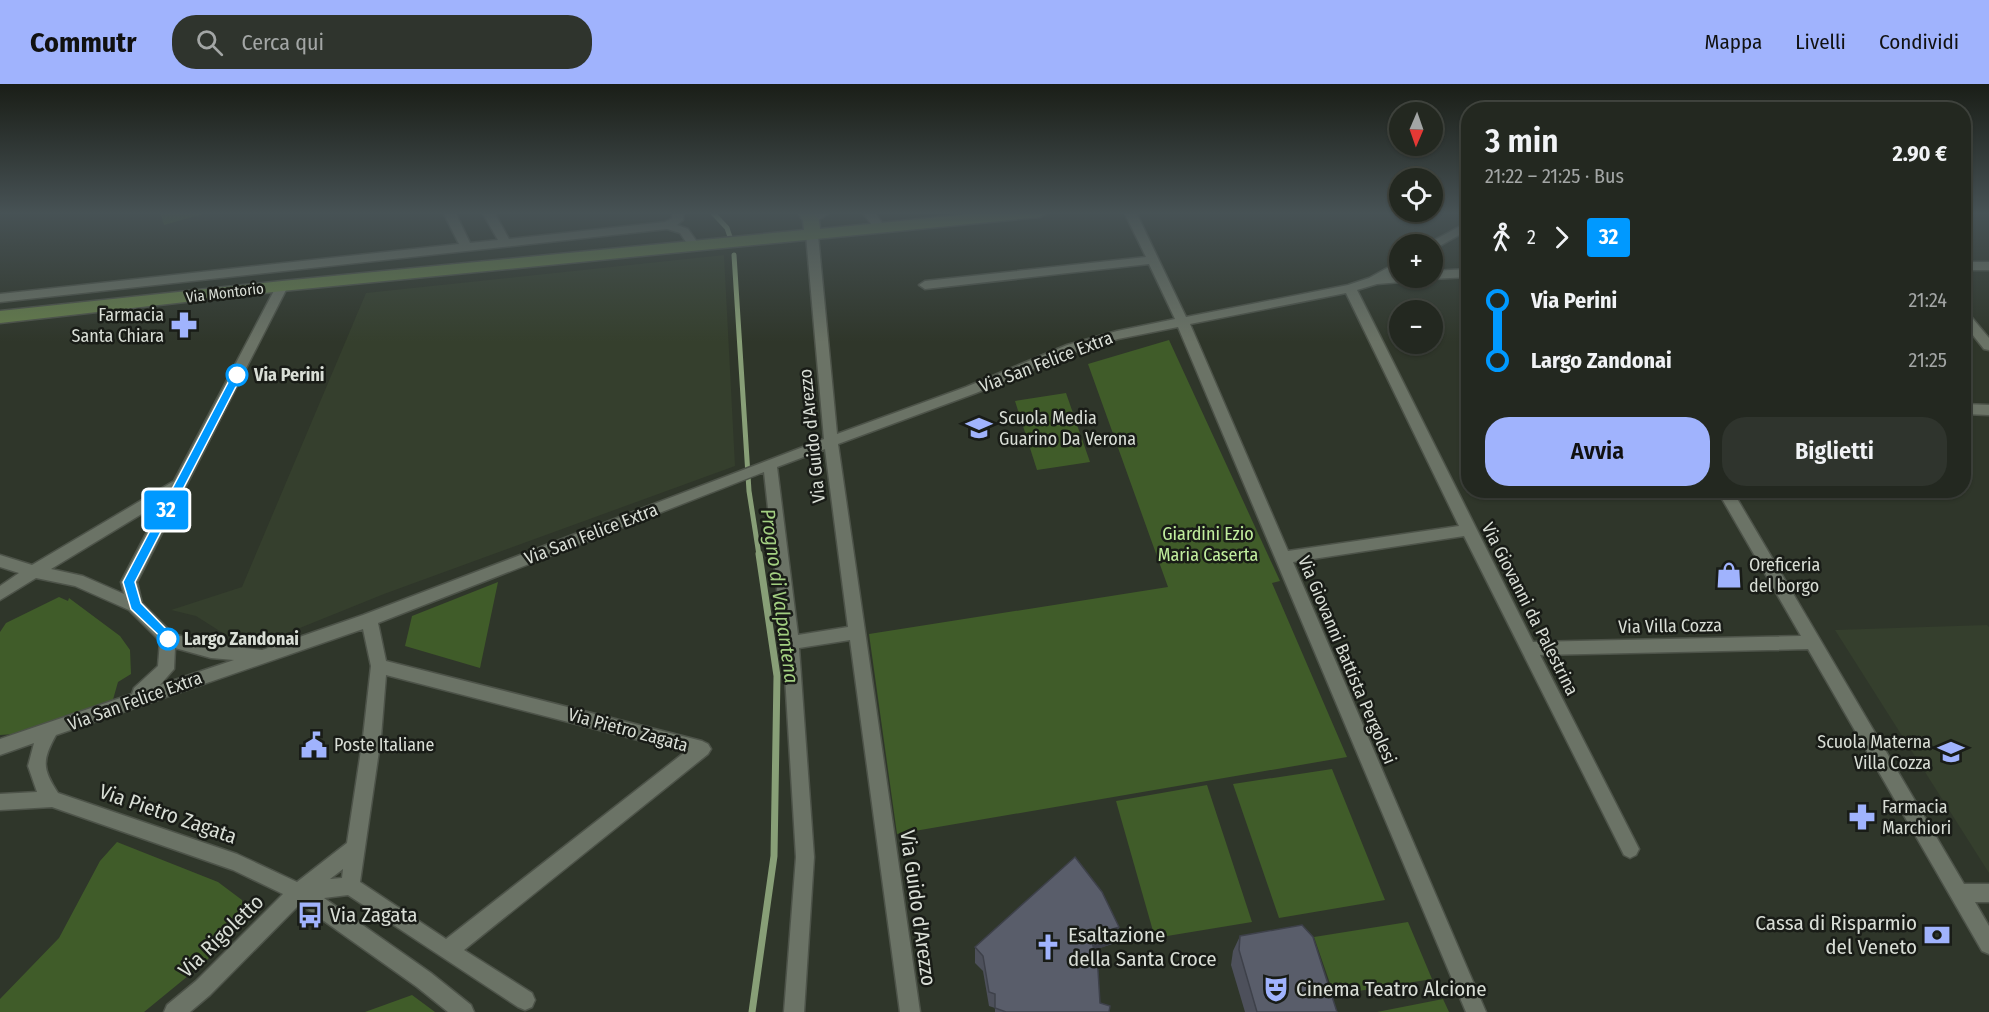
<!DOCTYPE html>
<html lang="it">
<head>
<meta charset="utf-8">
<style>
  body { margin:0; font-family:"Fira Sans Condensed",sans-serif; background:#2f342d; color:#f1f3f6; height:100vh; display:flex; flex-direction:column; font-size:22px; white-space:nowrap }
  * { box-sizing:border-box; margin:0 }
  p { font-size:20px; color:#a3a6a5 }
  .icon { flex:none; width:33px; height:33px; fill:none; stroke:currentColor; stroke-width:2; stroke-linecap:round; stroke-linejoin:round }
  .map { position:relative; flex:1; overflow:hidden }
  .details { position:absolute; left:1461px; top:18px; width:510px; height:396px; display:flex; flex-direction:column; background:#232820; border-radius:24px; box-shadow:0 2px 4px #0004,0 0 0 2px #40443e }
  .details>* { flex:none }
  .badge { padding:0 12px; border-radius:4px; font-size:21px; line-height:39px }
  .needle { width:39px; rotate:182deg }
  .controls { position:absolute; left:1389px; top:18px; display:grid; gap:12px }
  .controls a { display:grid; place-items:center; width:54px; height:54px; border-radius:50%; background:#232820; box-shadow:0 2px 4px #0004,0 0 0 2px #40443e; font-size:30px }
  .map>.badge { position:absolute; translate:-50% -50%; box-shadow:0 0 0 3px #fff }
  .legs { display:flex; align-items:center; gap:9px; height:66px; padding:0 24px; font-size:20px }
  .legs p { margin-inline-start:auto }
  .headline { display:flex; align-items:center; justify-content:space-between; height:102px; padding:0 24px }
  h1 { font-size:33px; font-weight:600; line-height:45px }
  .primary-button { display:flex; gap:12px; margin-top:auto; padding:12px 24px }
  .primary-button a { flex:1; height:69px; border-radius:24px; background:#a0b3fd; color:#111; font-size:24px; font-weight:600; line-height:69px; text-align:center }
  .primary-button a+a { background:#2f342d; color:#f1f3f6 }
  ul { padding:0 24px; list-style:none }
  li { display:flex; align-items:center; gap:21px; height:60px; font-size:22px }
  li i { display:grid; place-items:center; width:9px; height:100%; margin:0 8px; background:currentColor }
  li i::after { content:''; width:15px; height:15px; margin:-8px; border:4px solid; border-radius:50%; background:#232820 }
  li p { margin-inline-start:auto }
  li:first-child i { background:linear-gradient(#0000 50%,currentColor 0) }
  li:last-child i { background:linear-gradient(currentColor 50%,#0000 0) }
  header { display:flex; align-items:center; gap:36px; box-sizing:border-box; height:84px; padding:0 30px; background:#a0b3fd; color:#111 }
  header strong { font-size:28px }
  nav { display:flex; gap:33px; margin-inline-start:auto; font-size:21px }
  .search { width:420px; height:54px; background:#2f342d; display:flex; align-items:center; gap:15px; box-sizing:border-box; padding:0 21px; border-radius:24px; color:#a3a6a5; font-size:22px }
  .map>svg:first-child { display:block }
  .built { fill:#353f2d }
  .green { fill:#405c29 }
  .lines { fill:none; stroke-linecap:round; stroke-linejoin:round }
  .stream-far1 { stroke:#889f77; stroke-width:5 }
  .stream { stroke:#889f77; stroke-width:7 }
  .street-casing { stroke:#4d5349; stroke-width:3 }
  .secondary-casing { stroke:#4d5349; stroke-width:3 }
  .street { fill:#6b7366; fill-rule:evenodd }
  .secondary { fill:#657d4b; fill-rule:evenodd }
  .wall { fill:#4d505b }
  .shaded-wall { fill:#3e414a }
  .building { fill:#595d6a; stroke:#3e414a; stroke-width:1.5 }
  .line-1 { fill:#09f; stroke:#fff; stroke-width:1.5 }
  .stop-1-dot { fill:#fff; stroke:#09f; stroke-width:3 }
  .labels { text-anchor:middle; stroke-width:5; stroke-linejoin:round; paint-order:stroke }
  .far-street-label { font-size:15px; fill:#d9ded6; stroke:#191c17 }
  .poi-label { font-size:18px; fill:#d9ded6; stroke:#191c17; text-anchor:start }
  .street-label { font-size:18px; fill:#d9ded6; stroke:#191c17 }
  .stop-label { font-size:18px; font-weight:bold; fill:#d9ded6; stroke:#191c17; text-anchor:start }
  .park-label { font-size:18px; fill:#c1ee9e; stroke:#191c17 }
  .water-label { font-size:20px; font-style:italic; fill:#a3d081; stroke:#191c17 }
  .near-street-label { font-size:21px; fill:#d9ded6; stroke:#191c17 }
  .near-poi-label { font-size:21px; fill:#d9ded6; stroke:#191c17; text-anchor:start }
</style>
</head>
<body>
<header>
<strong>Commutr</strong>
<div class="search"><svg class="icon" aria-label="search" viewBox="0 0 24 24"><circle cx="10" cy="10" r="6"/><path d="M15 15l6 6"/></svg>Cerca qui</div>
<nav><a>Mappa</a><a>Livelli</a><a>Condividi</a></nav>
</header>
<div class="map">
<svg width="1989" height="928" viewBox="0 0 1989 928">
  <rect width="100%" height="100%" fill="#2f362a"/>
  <g class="built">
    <path d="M724,171L735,382L384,510L248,565L196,532L171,526L242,503L366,209Z"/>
    <path d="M1987,541L1989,543V789L1835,546Z"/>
  </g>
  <g class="green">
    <path d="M160,128H210L164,141Z"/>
    <path d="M1169,256L1280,497L1272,499L1347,673L897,750L869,550L1168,503L1088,280Z"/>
    <path d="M1066,309L1090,378L1037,386L1015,317Z"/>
    <path d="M498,498L480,584L405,562L412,532Z"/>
    <path d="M59,513L68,517L69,514L120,552L130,566L131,590L118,598L112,619L15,650L0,651V548L6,539Z"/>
    <path d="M1332,685L1385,816L1279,834L1233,700Z"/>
    <path d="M1207,701L1252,838L1155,854L1116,717Z"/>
    <path d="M117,758L218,798L242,816L243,829L231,851L205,878L144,928H0V915L59,854L100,777Z"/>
    <path d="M1408,838L1432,895L1334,911L1314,853Z"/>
    <path d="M412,911L435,928H365Z"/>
    <path d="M1443,915L1449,928H1377Z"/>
  </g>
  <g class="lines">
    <g class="stream-far1">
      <path d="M712,128L727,144L730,153"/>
      <path d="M734,171L749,407L759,471"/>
    </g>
    <path class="stream" d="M752,928L774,772L777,592L759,470"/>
    <g class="street-casing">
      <g id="street">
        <path d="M443,128H455L470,159L498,156L482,128H494L509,155L665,138L672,134V128H684L683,136L677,141L688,145L700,162L698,164H690L680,149L667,145L0,218V210L459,160Z"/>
        <path d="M817,128H831L815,138H807V134Z"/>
        <path d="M862,128H874L886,144L884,146H876Z"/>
        <path d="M1124,128H1136L1186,233L1348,201L1369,194L1400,177V186L1391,191L1415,194L1413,197L1377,200L1357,206L1533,558L1801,552L1717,406H1732L1964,800H1989V818H1975L1989,842V870L1982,867L1808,565L1540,571L1636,759L1639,765L1636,771L1630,774L1624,771L1464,452L1293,478L1486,928H1466L1178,243L1118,255L1077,267L976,309L838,360L920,928H900L850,556L799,564L814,773L804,928H784L796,773L783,559L764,388L378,539L386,577L702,657L708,660L711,665L708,670L464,866L532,909L535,916L532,923L525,926L518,923L348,811L324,814L431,889L471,921L474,928H448L417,903L300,820L210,911L190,928H164L167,921L196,897L283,810L233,786L52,723L0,726V710L37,708L28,682L34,659L0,671V655L132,610L134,604L158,582L160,557L129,526L75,502L36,494L0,516V502L19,489L0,483V471L32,481L174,397L278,199H286L288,202L137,498L142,519L173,550L211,560L262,566L363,531L824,355L806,151L808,149L812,148L818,151L837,350L966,303L1067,261L1117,247L1175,235L1149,180L925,205L919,201L925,197L1146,173ZM1346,209L1459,442L1288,467L1190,240ZM825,365L848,543L798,551L777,383ZM163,417L121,498L124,510L83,492L51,485ZM363,545L371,582L363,653L347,759L297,798L237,770L58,709C42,685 42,676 56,651ZM175,564L211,574L234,576L160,601L174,585ZM386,591L685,668L446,855L360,798L381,653ZM343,785L342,794L330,795Z"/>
        <path d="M1468,138V146L1436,164L1432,165V160H1427Z"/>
        <rect x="1964" y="178" width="25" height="8"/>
        <path d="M1468,185V193L1432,195L1428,194H1432V187Z"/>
        <path d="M1964,228L1968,229L1989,254V266L1984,265L1964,240Z"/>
        <path d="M1964,320L1989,321V331L1964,330Z"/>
      </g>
    </g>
    <g class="secondary-casing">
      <path id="secondary" d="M797,128H813L819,136L820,145L990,128H1048L1040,133L282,207L0,239V227L282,197L804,146L803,136Z"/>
    </g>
    <use href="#street" class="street"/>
    <use href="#secondary" class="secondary"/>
  </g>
  <g class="wall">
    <path d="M1119,843L1115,859L1094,866L1100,919L1109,928H995V924L989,922L983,887L975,879V863Z"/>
    <path d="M1240,852L1337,928H1245L1231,881L1233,867Z"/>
  </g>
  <path class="shaded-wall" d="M1119,843L1115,859L1088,868L1091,852Z"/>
  <g class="building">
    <path d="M1075,773L1102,808L1119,843L1091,852L1098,886L1100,919L1110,922L1109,928H1006L995,924V910L989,908L983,872L975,863Z"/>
    <path d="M1302,841L1313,853L1337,928H1257L1239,866L1240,852Z"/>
  </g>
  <linearGradient id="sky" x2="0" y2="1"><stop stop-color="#1a1e17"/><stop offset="0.5" stop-color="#475255"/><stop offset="1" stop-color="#475255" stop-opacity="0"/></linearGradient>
  <rect width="1989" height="258" fill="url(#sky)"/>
  <path class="line-1" d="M233,289L242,291L135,498L141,519L172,551V559L168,560L131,525L123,498Z"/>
  <defs>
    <g id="pharmacy-bare" transform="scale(2.07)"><path d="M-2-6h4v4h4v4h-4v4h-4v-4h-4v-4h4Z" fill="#a0b3fd" stroke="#191c17" stroke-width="2.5" paint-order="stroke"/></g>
    <g id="school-bare" transform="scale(2.07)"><path d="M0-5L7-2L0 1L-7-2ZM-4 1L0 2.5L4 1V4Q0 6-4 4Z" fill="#a0b3fd" stroke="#191c17" stroke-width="2.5" paint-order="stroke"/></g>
    <g id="shop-bare" transform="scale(2.07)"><path d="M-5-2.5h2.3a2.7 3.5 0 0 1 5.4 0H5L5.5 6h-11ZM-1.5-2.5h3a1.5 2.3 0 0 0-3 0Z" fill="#a0b3fd" stroke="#191c17" stroke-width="2.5" paint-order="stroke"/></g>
    <g id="civic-bare" transform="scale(2.07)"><path d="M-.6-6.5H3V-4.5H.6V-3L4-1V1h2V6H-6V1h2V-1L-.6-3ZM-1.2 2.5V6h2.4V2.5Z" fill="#a0b3fd" stroke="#191c17" stroke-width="2.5" paint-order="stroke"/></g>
    <g id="bus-bare" transform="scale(2.07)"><path d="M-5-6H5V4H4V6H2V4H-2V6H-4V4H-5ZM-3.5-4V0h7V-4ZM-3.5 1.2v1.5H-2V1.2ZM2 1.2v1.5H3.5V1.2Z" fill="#a0b3fd" stroke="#191c17" stroke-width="2.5" paint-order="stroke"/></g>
    <g id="bank-bare" transform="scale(2.07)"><path d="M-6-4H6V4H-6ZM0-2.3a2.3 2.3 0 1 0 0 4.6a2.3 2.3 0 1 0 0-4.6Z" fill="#a0b3fd" stroke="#191c17" stroke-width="2.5" paint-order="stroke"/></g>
    <g id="church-bare" transform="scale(2.07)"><path d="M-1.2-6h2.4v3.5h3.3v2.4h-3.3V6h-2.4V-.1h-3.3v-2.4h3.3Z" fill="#a0b3fd" stroke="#191c17" stroke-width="2.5" paint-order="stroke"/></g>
    <g id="theatre-bare" transform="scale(2.07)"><path d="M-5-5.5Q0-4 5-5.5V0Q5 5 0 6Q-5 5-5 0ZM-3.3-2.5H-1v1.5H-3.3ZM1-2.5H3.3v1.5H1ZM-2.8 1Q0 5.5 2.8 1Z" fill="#a0b3fd" stroke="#191c17" stroke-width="2.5" paint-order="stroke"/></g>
  </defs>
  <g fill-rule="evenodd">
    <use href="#pharmacy-bare" x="184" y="241"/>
    <use href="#school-bare" x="979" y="344"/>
    <use href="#shop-bare" x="1729" y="491"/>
    <use href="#civic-bare" x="314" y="661"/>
    <use href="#school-bare" x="1951" y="668"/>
    <use href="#pharmacy-bare" x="1862" y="733"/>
    <use href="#bus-bare" x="310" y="831"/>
    <use href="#bank-bare" x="1937" y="851"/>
    <use href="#church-bare" x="1048" y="863"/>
    <use href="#theatre-bare" x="1276" y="905"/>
  </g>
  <g class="stop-1-dot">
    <circle cx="237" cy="291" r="10"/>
    <circle cx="168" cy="555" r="10"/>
  </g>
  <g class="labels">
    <g class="far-street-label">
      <text transform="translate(225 209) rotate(-7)" y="5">Via Montorio</text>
    </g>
    <g class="poi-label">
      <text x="164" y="237" text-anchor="end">Farmacia<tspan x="164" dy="21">Santa Chiara</tspan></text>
      <text x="999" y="340">Scuola Media<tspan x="999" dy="21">Guarino Da Verona</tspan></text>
      <text x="1749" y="487">Oreficeria<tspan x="1749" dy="21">del borgo</tspan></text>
      <text x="1931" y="664" text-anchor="end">Scuola Materna<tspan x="1931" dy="21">Villa Cozza</tspan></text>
      <text x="334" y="667">Poste Italiane</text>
      <text x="1882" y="729">Farmacia<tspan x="1882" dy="21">Marchiori</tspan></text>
    </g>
    <g class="street-label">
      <text transform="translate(1046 278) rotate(-21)" y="6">Via San Felice Extra</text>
      <text transform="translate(812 352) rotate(-96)" y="6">Via Guido d'Arezzo</text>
      <text transform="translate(591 450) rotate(-21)" y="6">Via San Felice Extra</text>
      <text transform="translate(1530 525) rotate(63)" y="6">Via Giovanni da Palestrina</text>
      <text transform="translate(1670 542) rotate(-1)" y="6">Via Villa Cozza</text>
      <text transform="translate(1347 576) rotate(67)" y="6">Via Giovanni Battista Pergolesi</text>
      <text transform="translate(135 617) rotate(-20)" y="6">Via San Felice Extra</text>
      <text transform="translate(628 646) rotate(15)" y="6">Via Pietro Zagata</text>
    </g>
    <g class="stop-label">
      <text x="254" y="297">Via Perini</text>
      <text x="184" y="561">Largo Zandonai</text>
    </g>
    <g class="park-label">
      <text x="1208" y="456">Giardini Ezio<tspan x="1208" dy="21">Maria Caserta</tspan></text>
    </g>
    <g class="water-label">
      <text transform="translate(780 512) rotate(82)" y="7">Progno di Valpantena</text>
    </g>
    <g class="near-street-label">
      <text transform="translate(168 730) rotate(19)" y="7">Via Pietro Zagata</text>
      <text transform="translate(918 824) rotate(82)" y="7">Via Guido d'Arezzo</text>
      <text transform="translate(221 852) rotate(-44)" y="7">Via Rigoletto</text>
    </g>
    <g class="near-poi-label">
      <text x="330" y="838">Via Zagata</text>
      <text x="1917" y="846" text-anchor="end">Cassa di Risparmio<tspan x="1917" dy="24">del Veneto</tspan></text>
      <text x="1068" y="858">Esaltazione<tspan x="1068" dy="24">della Santa Croce</tspan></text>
      <text x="1296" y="912">Cinema Teatro Alcione</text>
    </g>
  </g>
</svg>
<div class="controls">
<a><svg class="needle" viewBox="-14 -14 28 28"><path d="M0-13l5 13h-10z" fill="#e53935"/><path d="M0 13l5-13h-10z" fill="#a3a6a5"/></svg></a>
<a><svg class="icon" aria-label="locate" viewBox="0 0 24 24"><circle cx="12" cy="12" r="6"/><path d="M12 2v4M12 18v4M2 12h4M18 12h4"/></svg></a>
<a>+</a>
<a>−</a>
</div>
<b class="badge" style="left:166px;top:426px;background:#09f;color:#fff">32</b>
<section class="details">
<div class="headline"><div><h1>3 min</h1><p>21:22 – 21:25 · Bus</p></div><b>2.90 €</b></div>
<div class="legs"><svg class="icon" aria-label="walk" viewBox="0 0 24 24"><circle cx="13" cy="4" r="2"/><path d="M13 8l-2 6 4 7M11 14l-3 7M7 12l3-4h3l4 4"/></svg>2<svg class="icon" aria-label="forward" viewBox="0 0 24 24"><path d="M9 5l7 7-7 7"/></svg><b class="badge" style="background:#09f;color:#fff">32</b></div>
<ul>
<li><i style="color:#09f"></i><b>Via Perini</b><p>21:24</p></li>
<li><i style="color:#09f"></i><b>Largo Zandonai</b><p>21:25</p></li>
</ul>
<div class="primary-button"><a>Avvia</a><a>Biglietti</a></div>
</section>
</div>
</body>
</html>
